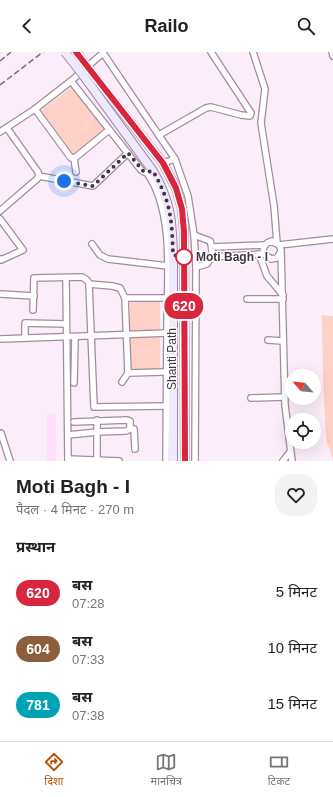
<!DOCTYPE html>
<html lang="hi">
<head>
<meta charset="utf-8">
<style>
  body { margin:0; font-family:Helvetica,"Noto Sans Devanagari",sans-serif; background:#f2f2f2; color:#222; height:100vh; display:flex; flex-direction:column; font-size:15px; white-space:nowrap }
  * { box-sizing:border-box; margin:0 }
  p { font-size:13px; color:#767676 }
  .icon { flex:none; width:22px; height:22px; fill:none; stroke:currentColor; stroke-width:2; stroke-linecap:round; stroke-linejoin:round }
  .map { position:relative; height:409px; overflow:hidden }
  .details { display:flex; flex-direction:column; background:#fff; flex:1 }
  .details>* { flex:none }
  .badge { padding:0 8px; border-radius:13px; font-size:14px; line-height:26px }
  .needle { width:26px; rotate:297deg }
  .tools { position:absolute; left:285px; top:317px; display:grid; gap:8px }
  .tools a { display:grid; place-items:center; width:36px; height:36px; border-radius:50%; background:#fff; box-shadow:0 4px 16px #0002; font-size:20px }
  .you { position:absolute; width:20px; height:20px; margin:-10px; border:3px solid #fff; border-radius:50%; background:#1a73e8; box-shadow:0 0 0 6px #1a73e833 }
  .map>.badge { position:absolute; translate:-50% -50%; box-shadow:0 0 0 2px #fff }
  h2 { padding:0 16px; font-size:15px; line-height:36px }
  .round { display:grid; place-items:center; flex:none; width:42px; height:42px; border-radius:16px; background:#f2f2f2 }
  .overview { display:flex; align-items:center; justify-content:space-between; height:68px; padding:0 16px }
  h1 { font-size:19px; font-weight:700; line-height:30px }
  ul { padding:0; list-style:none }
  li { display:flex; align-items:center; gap:12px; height:56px; padding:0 16px }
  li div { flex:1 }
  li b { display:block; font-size:15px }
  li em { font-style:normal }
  li .badge { min-width:44px; font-weight:700; text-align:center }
  header { display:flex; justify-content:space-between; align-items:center; height:52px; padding:0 16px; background:#fff; font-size:18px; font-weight:700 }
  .tab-bar { display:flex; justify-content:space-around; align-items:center; height:56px; border-top:1px solid #e0e0e0; background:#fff; font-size:11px; color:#767676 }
  .tab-bar a { display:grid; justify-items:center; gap:2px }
  .tab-bar .on { color:#b45309 }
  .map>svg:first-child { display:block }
  .built { fill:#ffdffb }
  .green { fill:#ffd0c7 }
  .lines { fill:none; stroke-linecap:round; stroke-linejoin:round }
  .street-casing { stroke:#a28ba0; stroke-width:8 }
  .secondary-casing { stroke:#a28ba0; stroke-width:10 }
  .street { stroke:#fff; stroke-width:5.5 }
  .secondary { stroke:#f0e9fd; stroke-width:8 }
  .rail { stroke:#7c707a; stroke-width:1.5; stroke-dasharray:6 3; stroke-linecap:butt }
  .secondary-bridge-casing { stroke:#a28ba0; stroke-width:10; stroke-linecap:butt }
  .secondary-bridge { stroke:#f0e9fd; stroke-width:8 }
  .line-casing { stroke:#fff; stroke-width:9 }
  .line { stroke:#d7263d; stroke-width:6 }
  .walk { stroke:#413740; stroke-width:4; stroke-dasharray:0 7.2 }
  .stop-dot { fill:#fff; stroke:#d7263d; stroke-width:2 }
  .labels { text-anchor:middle; stroke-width:3; stroke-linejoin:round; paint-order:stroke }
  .stop-label { font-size:12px; font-weight:bold; fill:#413740; stroke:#fff; text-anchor:start }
  .street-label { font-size:12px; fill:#413740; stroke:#fff }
</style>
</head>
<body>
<header><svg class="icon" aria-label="back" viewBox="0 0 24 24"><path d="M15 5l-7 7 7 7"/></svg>Railo<svg class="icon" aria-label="search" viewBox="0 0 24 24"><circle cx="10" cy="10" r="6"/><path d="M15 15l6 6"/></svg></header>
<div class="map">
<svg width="333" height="409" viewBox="0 0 333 409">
  <rect width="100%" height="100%" fill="#fcedfa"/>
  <rect class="built" x="47" y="362" width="9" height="47"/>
  <g class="green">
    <path d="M77,31L107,78L73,103L39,60Z"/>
    <path d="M130,247H160V280L130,281Z"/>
    <path d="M322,263L333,264V408L326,387L323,327Z"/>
    <path d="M160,284V318H130V285Z"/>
  </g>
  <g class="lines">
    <g class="street-casing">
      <g id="street">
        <path d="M253,0L265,37L261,71L274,154L277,191"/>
        <path d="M332,0L333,4"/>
        <path d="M71,29L141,118L144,120L149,121"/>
        <path d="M35,57L71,106L76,105L109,78"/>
        <path d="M0,80L35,57L71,29L103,1L175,107L163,111"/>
        <path d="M159,83L206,56L211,55L241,63L250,64L251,61L211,0"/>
        <path d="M74,106L76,120"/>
        <path d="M175,107L188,144L194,183L196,215L195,409"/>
        <path d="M147,121C175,161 167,228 167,275C167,320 166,364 166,409"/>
        <path d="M39,124L93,134L128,101"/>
        <path d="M0,159L37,127L39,124L38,120L7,76"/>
        <path d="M0,167L23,198L1,208L0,207"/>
        <path d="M194,183L210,189C213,197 212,206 207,212L196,215"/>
        <path d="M92,192L100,203L108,207L168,214"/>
        <path d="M279,193L333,187"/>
        <path d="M212,195L264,193"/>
        <path d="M280,201L277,206L271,207L264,202C262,195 265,191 272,189L279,193L281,198L285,353L292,409"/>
        <path d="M259,202L267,224L283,243"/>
        <path d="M211,205L264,202"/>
        <path d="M66,226L68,409"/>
        <path d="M89,232L112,234L120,236L125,246H167"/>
        <path d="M0,242L34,244"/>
        <path d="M247,247H283"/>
        <path d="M33,258L34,226L82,225C85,227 89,228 89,232L94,355L166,354"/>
        <path d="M25,286V271L66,272"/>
        <path d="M0,287L169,281"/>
        <path d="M268,288L283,289"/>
        <path d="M128,321L163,320"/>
        <path d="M122,330L128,321L125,246"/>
        <path d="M74,331L75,285"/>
        <path d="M251,346L284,345"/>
        <path d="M74,370L127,368L130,369V377L126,379L97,380V409"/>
        <path d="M130,377H134L135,397"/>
        <path d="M1,381L10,409"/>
        <path d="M68,383L97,380V368"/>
        <path d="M68,407L119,409"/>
        <path d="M283,409L290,400"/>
      </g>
    </g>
    <g class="secondary-casing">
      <g id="secondary">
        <path d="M90,19L163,111L176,136L182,157L184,180L185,409"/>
        <path d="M83,23L153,119C171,150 172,169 173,203V409"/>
      </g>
    </g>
    <use href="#street" class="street"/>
    <use href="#secondary" class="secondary"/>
    <g class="rail">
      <path d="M0,9L11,0"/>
      <path d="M0,33L43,0"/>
    </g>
    <g class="secondary-bridge-casing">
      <g id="secondary-bridge">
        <path d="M65,0L83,23"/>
        <path d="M76,0L90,19"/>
      </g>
    </g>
    <use href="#secondary-bridge" class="secondary-bridge"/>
  </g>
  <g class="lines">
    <g class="line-casing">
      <path id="line" d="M76,0L163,111L176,136L182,157L184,180L185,409"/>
    </g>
    <use href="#line" class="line"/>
    <path class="walk" d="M64,129L93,134L128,101L144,120L153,119C171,150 172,168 173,203L184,205"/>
  </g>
  <circle class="stop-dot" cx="184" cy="205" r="8"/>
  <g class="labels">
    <g class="stop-label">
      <text x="196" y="209">Moti Bagh - I</text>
    </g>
    <g class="street-label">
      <text transform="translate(172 307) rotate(-90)" y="4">Shanti Path</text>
    </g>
  </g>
</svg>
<div class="tools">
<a><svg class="needle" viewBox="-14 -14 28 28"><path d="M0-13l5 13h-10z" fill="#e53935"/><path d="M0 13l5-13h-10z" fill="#767676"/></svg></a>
<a><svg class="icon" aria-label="locate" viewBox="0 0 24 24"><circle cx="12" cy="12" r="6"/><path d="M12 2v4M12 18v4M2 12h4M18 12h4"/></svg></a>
</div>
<div class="you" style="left:64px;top:129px"></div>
<b class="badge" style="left:184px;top:254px;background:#d7263d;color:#fff">620</b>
</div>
<section class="details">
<div class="overview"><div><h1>Moti Bagh - I</h1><p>पैदल · 4 मिनट · 270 m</p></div><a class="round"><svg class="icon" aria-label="heart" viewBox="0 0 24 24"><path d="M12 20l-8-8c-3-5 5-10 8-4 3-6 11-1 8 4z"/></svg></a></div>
<h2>प्रस्थान</h2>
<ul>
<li><span class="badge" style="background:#d7263d;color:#fff">620</span><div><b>बस</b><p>07:28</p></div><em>5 मिनट</em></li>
<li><span class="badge" style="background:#8b5e3c;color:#fff">604</span><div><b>बस</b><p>07:33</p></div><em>10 मिनट</em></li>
<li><span class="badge" style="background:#00a3b4;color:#fff">781</span><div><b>बस</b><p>07:38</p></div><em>15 मिनट</em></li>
</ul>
</section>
<nav class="tab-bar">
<a class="on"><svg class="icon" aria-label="directions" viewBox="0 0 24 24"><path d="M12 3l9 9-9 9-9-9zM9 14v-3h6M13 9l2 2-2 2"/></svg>दिशा</a>
<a><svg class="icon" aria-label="map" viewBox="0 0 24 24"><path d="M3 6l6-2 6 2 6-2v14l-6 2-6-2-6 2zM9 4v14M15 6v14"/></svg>मानचित्र</a>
<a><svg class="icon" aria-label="tickets" viewBox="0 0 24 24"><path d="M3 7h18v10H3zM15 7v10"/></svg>टिकट</a>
</nav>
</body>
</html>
